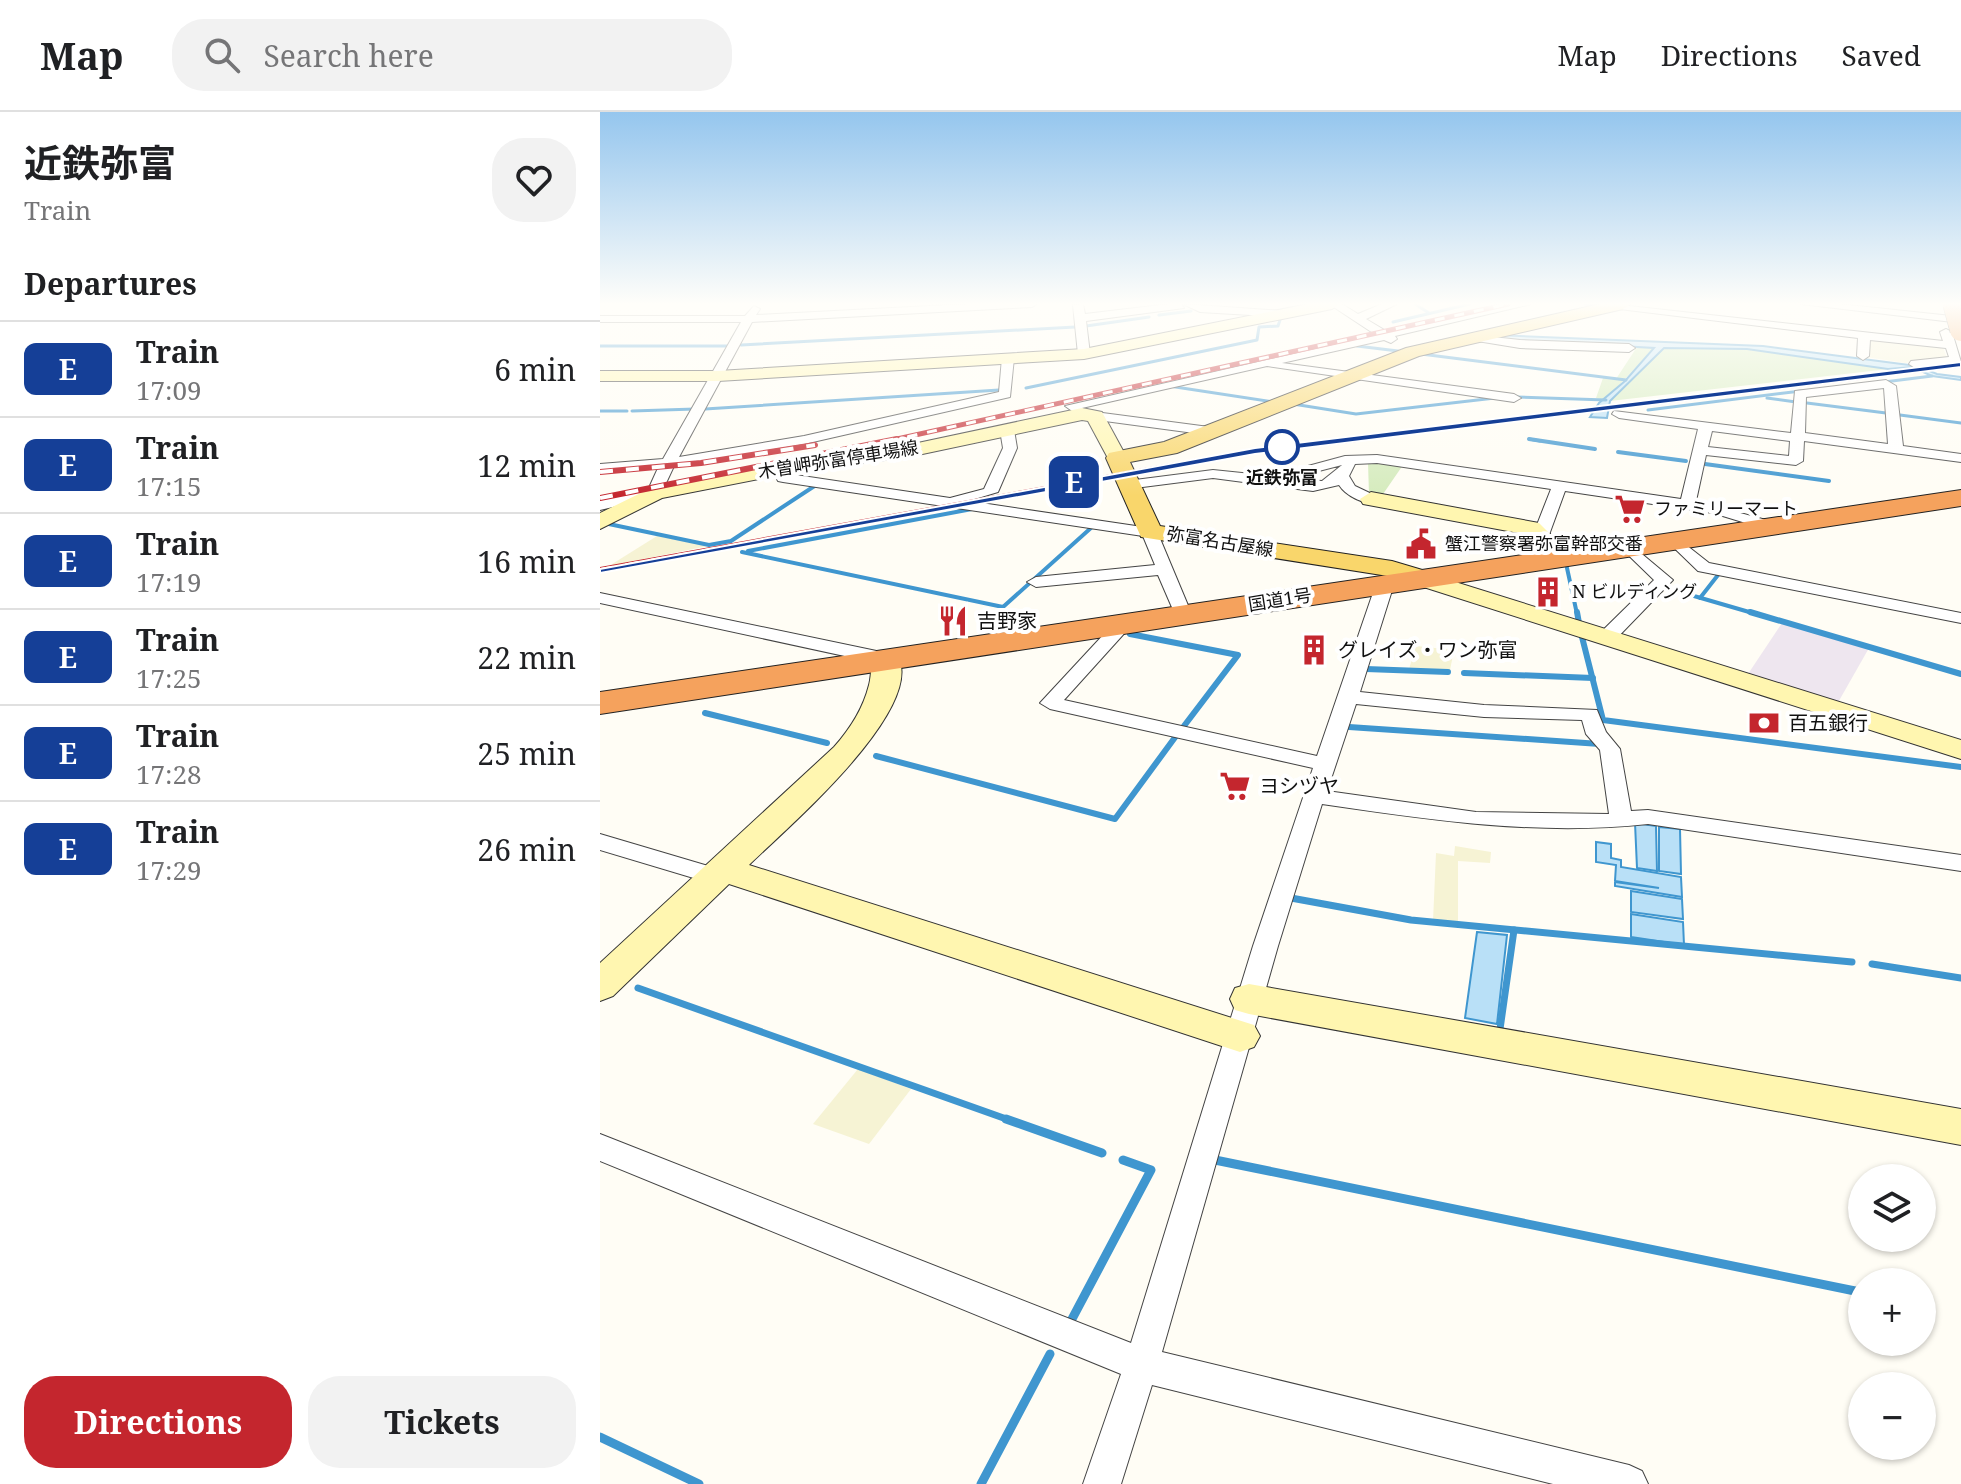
<!DOCTYPE html>
<html lang="en">
<head>
<meta charset="utf-8">
<style>
  body { margin:0; font-family:"Noto Serif","Noto Sans JP",serif; background:#f2f2f2; color:#202124; height:100vh; display:flex; flex-direction:column; font-size:30px; white-space:nowrap }
  * { box-sizing:border-box; margin:0 }
  p { font-size:26px; color:#757577 }
  .icon { flex:none; width:44px; height:44px; fill:none; stroke:currentColor; stroke-width:2; stroke-linecap:round; stroke-linejoin:round }
  .map { position:relative; flex:1; overflow:hidden }
  .side { display:flex; flex-direction:column; background:#fff; width:600px }
  .side>* { flex:none }
  .badge { padding:0 16px; border-radius:12px; font-size:28px; line-height:52px }
  .tools { position:absolute; left:1248px; top:1052px; display:grid; gap:16px }
  .tools a { display:grid; place-items:center; width:88px; height:88px; border-radius:50%; background:#fff; box-shadow:0 2px 6px #0004; font-size:40px }
  .map>.badge { position:absolute; translate:-50% -50%; box-shadow:0 0 0 4px #fff }
  h2 { padding:0 24px; font-size:30px; line-height:72px }
  .round { display:grid; place-items:center; flex:none; width:84px; height:84px; border-radius:32px; background:#f2f2f2 }
  .summary { display:flex; align-items:center; justify-content:space-between; height:136px; padding:0 24px }
  h1 { font-size:38px; font-weight:700; line-height:60px }
  .action { display:flex; gap:16px; margin-top:auto; padding:16px 24px }
  .action a { flex:1; height:92px; border-radius:32px; background:#c4262e; color:#fff; font-size:32px; font-weight:700; line-height:92px; text-align:center }
  .action a+a { background:#f2f2f2; color:#202124 }
  ul { padding:0; list-style:none }
  li { display:flex; align-items:center; gap:24px; height:96px; padding:0 24px; border-top:2px solid #e0e0e0 }
  li div { flex:1 }
  li b { display:block; font-size:30px }
  li em { font-style:normal }
  li .badge { min-width:88px; font-weight:700; text-align:center }
  header { display:flex; align-items:center; gap:48px; box-sizing:border-box; height:112px; padding:0 40px; background:#fff; border-bottom:2px solid #e0e0e0 }
  header strong { font-size:38px }
  nav { display:flex; gap:44px; margin-inline-start:auto; font-size:28px }
  .search { width:560px; height:72px; background:#f2f2f2; display:flex; align-items:center; gap:20px; box-sizing:border-box; padding:0 28px; border-radius:32px; color:#757577; font-size:30px }
  main { display:flex; flex:1; min-height:0 }
  .map>svg:first-child { display:block }
  .industrial { fill:#eee6ef }
  .farmland { fill:#f6f3d4 }
  .green { fill:#d5ebbd }
  .water { fill:#b9e0f7; stroke:#3f96cf; stroke-width:2 }
  .lines { fill:none; stroke-linecap:round; stroke-linejoin:round }
  .stream-far4 { stroke:#3f96cf; stroke-width:3 }
  .stream-far3 { stroke:#3f96cf; stroke-width:4 }
  .stream-far2 { stroke:#3f96cf; stroke-width:6 }
  .stream-far1 { stroke:#3f96cf; stroke-width:7 }
  .stream { stroke:#3f96cf; stroke-width:9 }
  .street-casing { stroke:#444; stroke-width:2 }
  .secondary-casing { stroke:#333; stroke-width:2 }
  .primary-casing { stroke:#222; stroke-width:2 }
  .highway-casing { stroke:#222; stroke-width:2 }
  .street { fill:#fff; fill-rule:evenodd }
  .secondary { fill:#fff6b0; fill-rule:evenodd }
  .primary { fill:#f9d66b; fill-rule:evenodd }
  .highway { fill:#f5a25d; fill-rule:evenodd }
  .rail-far1-casing { stroke:#c4262e; stroke-width:5 }
  .rail-casing { stroke:#c4262e; stroke-width:6 }
  .rail-far1 { stroke:#fff; stroke-width:3; stroke-dasharray:10; stroke-linecap:butt }
  .rail { stroke:#fff; stroke-width:4; stroke-dasharray:13; stroke-linecap:butt }
  .highway-bridge-casing { stroke:#222; stroke-width:23; stroke-linecap:butt }
  .highway-bridge { stroke:#f5a25d; stroke-width:22 }
  .line { fill:#153f97; stroke:#fff; stroke-width:2 }
  .stop-dot { fill:#fff; stroke:#153f97; stroke-width:4 }
  .labels { text-anchor:middle; stroke-width:8; stroke-linejoin:round; paint-order:stroke }
  .far-street-label { font-size:18px; fill:#111; stroke:#fff }
  .far-stop-label { font-size:18px; font-weight:bold; fill:#111; stroke:#fff }
  .far-poi-label { font-size:18px; fill:#111; stroke:#fff; text-anchor:start }
  .poi-label { font-size:20px; fill:#111; stroke:#fff; text-anchor:start }
</style>
</head>
<body>
<header>
<strong>Map</strong>
<div class="search"><svg class="icon" aria-label="search" viewBox="0 0 24 24"><circle cx="10" cy="10" r="6"/><path d="M15 15l6 6"/></svg>Search here</div>
<nav><a>Map</a><a>Directions</a><a>Saved</a></nav>
</header>
<main>
<section class="side">
<div class="summary"><div><h1>近鉄弥富</h1><p>Train</p></div><a class="round"><svg class="icon" aria-label="heart" viewBox="0 0 24 24"><path d="M12 20l-8-8c-3-5 5-10 8-4 3-6 11-1 8 4z"/></svg></a></div>
<h2>Departures</h2>
<ul>
<li><span class="badge" style="background:#153f97;color:#fff">E</span><div><b>Train</b><p>17:09</p></div><em>6 min</em></li>
<li><span class="badge" style="background:#153f97;color:#fff">E</span><div><b>Train</b><p>17:15</p></div><em>12 min</em></li>
<li><span class="badge" style="background:#153f97;color:#fff">E</span><div><b>Train</b><p>17:19</p></div><em>16 min</em></li>
<li><span class="badge" style="background:#153f97;color:#fff">E</span><div><b>Train</b><p>17:25</p></div><em>22 min</em></li>
<li><span class="badge" style="background:#153f97;color:#fff">E</span><div><b>Train</b><p>17:28</p></div><em>25 min</em></li>
<li><span class="badge" style="background:#153f97;color:#fff">E</span><div><b>Train</b><p>17:29</p></div><em>26 min</em></li>
</ul>
<div class="action"><a>Directions</a><a>Tickets</a></div>
</section>
<div class="map">
<svg width="1361" height="1372" viewBox="0 0 1361 1372">
  <rect width="100%" height="100%" fill="#fffdf5"/>
  <path class="industrial" d="M1182,511L1269,536L1236,594L1146,565Z"/>
  <g class="farmland">
    <path d="M1267,225L1342,233L1347,246L1305,251L1266,245Z"/>
    <path d="M57,424L108,434L9,454Z"/>
    <path d="M816,534L854,538L850,558L809,557Z"/>
    <path d="M855,734L891,740L890,751L858,749V811L833,809L836,741L854,744Z"/>
    <path d="M258,957L311,977L269,1032L213,1012Z"/>
  </g>
  <g class="green">
    <path d="M1029,234L1054,236L1005,288L996,286L1003,266L1016,267L1035,238Z"/>
    <path d="M1064,236L1145,237L1288,257L1010,289Z"/>
    <path d="M768,351L803,353L781,385L769,382Z"/>
  </g>
  <g class="water">
    <path d="M894,223L1163,234L1317,254L1337,262L1361,265V268L1332,264L1312,255L1288,257L1147,237L1064,236L1010,289L1007,306L990,305L999,291L1025,269L1054,236L895,227Z"/>
    <path d="M1035,711L1056,714L1057,759L1037,756Z"/>
    <path d="M1059,715L1080,717L1081,762L1059,759Z"/>
    <path d="M996,730L1011,732V746L1021,748V755L1081,765L1082,785L1015,774V770L1059,776L1015,769L1016,753L996,750Z"/>
    <path d="M1031,779L1082,787L1083,807L1031,800Z"/>
    <path d="M1031,802L1083,810L1084,833L1031,825Z"/>
    <path d="M877,820L907,823L897,912L865,906Z"/>
  </g>
  <g class="lines">
    <g class="stream-far4">
      <path d="M815,192L829,201"/>
      <path d="M985,192L998,194"/>
      <path d="M559,203L591,199"/>
      <path d="M793,210L870,192"/>
      <path d="M486,214L549,205"/>
      <path d="M141,233L475,215"/>
      <path d="M0,234H127"/>
      <path d="M757,234L798,239"/>
      <path d="M821,242L1026,268"/>
      <path d="M1284,270L1332,264"/>
      <path d="M569,274L674,290"/>
      <path d="M426,276L657,228L659,215L678,214L681,205"/>
      <path d="M915,285L1006,288"/>
      <path d="M1167,286L1196,290"/>
      <path d="M1207,291L1286,301"/>
      <path d="M693,292L756,302L895,286"/>
      <path d="M105,297L399,278"/>
      <path d="M1048,298L1201,279"/>
      <path d="M0,299H27"/>
      <path d="M32,299L95,297"/>
      <path d="M1300,303L1361,311"/>
      <path d="M929,327L940,329"/>
    </g>
    <g class="stream-far3">
      <path d="M929,327L995,337"/>
      <path d="M1018,340L1086,349"/>
      <path d="M1105,352L1229,369"/>
      <path d="M4,411L109,433L131,429L216,373"/>
      <path d="M148,439L372,397"/>
      <path d="M142,440L403,495L492,415"/>
      <path d="M967,456L977,502"/>
      <path d="M1063,475L1156,502"/>
      <path d="M1100,486L1118,463"/>
    </g>
    <g class="stream-far2">
      <path d="M977,500L979,511"/>
      <path d="M1150,500L1361,562"/>
      <path d="M530,522L638,543L584,614"/>
      <path d="M982,525L1003,608L1361,655"/>
      <path d="M766,557L848,560"/>
      <path d="M864,561L993,566"/>
      <path d="M105,601L227,631"/>
      <path d="M749,615L1000,632"/>
      <path d="M276,644L515,707L576,624"/>
    </g>
    <g class="stream-far1">
      <path d="M691,786L811,808L1252,850"/>
      <path d="M1272,852L1361,866"/>
      <path d="M38,876L412,1009"/>
      <path d="M900,917L914,818"/>
    </g>
    <g class="stream">
      <path d="M406,1007L502,1041"/>
      <path d="M615,1048L1255,1179"/>
      <path d="M472,1207L551,1058L523,1048"/>
      <path d="M0,1325L99,1372"/>
      <path d="M381,1372L450,1242"/>
    </g>
    <g class="street-casing">
      <g id="street">
        <path d="M368,192H437L432,195L152,210L79,345L204,324L399,280L402,246L408,242L414,246L410,285L204,332L74,354L60,384L0,398V388L48,378L58,356L0,360V352L63,347L141,210H0V204H145L154,194L160,197L156,203Z"/>
        <path d="M483,192L485,202L569,192H581L584,196L486,209L490,242L484,246L478,242L473,193Z"/>
        <path d="M583,192L684,199L690,202L684,205L600,200Z"/>
        <path d="M729,192H742L758,202L782,192H797L766,207L786,219L911,192H931L795,224L797,227L791,231L784,228L682,251L914,282L921,286L914,290L667,254L482,296L489,302L482,306L465,294L776,223Z"/>
        <path d="M1011,192L1343,229L1340,220L1346,217L1352,220L1361,250L1315,256L1309,252L1311,249L1349,245L1346,236L1270,228L1269,244L1263,248L1257,244L1258,226L1003,195Z"/>
        <path d="M1201,192H1239L1361,205V211Z"/>
        <path d="M875,223L920,228L1029,232L1035,236L1029,240L920,236L871,228L869,226Z"/>
        <path d="M1286,268L1296,274L1303,334L1361,342V350L1204,329L1203,349L1196,353L1106,343L1096,389L1181,412L1183,415L1175,420L1113,401L965,379L949,423L941,428L933,423L951,377L777,351L755,352L749,364L755,374L776,384V390C764,393 746,384 739,373L713,379L613,366L527,377L520,373L527,369L613,358L671,364L745,344L777,343L1081,387L1098,317L1019,306L1012,302L1014,299L1191,321L1195,279ZM1284,276L1288,332L1205,321L1206,285ZM1112,319L1190,329L1189,344L1108,335ZM742,353L722,369L688,367Z"/>
        <path d="M495,300L609,315L616,319L609,323L490,307V301Z"/>
        <path d="M407,314L414,318L417,336L398,380L368,389L556,417L592,503L589,507H577L558,463L436,475L427,470L436,465L555,453L543,424L183,370L178,369L172,357L179,353L189,362L350,386L384,377L403,336L400,318Z"/>
        <path d="M1076,425L1109,451L1361,501V511L1098,459L1068,430Z"/>
        <path d="M1030,432L1073,468L1013,530H999V522L1054,468L1022,437Z"/>
        <path d="M785,467L794,472L760,580L884,593L997,598L1006,620L1020,637L1031,699L1048,698L1361,743V759L1048,712C938,724 831,708 722,692L678,834L562,1240L1029,1353L1042,1359L1048,1372H953L552,1273L521,1372H483L521,1262L0,1049V1022L531,1231L653,834L713,656L450,597L440,591L518,507H530V515L464,588L717,644L776,472ZM756,592L884,605L982,608L986,622L1000,638L1009,702L876,700L727,679Z"/>
        <path d="M0,481L286,541L295,547L286,553L0,491Z"/>
        <path d="M0,722L125,759L129,765L125,771L117,773L0,738Z"/>
      </g>
    </g>
    <g class="secondary-casing">
      <g id="secondary">
        <path d="M708,192H740L732,197L484,247L118,269H0V259H118L484,237Z"/>
        <path d="M482,296L502,300L527,346L524,350H510L488,309L482,308L313,344L179,363L62,386L0,417V401L55,374L179,351L313,332Z"/>
        <path d="M771,380L939,411L958,430L961,450L958,455H940L934,432L924,422L763,392L760,387Z"/>
        <path d="M820,459L1361,628V647L811,471L808,466Z"/>
        <path d="M286,539L296,541C332,594 182,720 149,753L654,913L660,924L654,935L640,940L129,772L13,884L0,889V851L234,635C250,617 263,597 269,573C272,562 270,550 276,541Z"/>
        <path d="M649,872L1361,997V1033L649,902L635,898L630,887L635,876Z"/>
      </g>
    </g>
    <g class="primary-casing">
      <path id="primary" d="M1000,192H1031L1023,197L819,244L577,341L530,350L560,414L792,449L829,460L833,466L829,472L820,474L788,464L541,425L506,346L509,341L564,330L806,236Z"/>
    </g>
    <g class="highway-casing">
      <path id="highway" d="M1361,378V394L0,602V580Z"/>
    </g>
    <use href="#street" class="street"/>
    <use href="#secondary" class="secondary"/>
    <use href="#primary" class="primary"/>
    <use href="#highway" class="highway"/>
    <g class="rail-far1-casing">
      <g id="rail-far1">
        <path d="M288,329L908,192"/>
        <path d="M740,329L1361,253"/>
      </g>
    </g>
    <g class="rail-casing">
      <g id="rail">
        <path d="M0,360L101,351L215,333"/>
        <path d="M0,386L297,327"/>
        <path d="M0,458L655,339L756,327"/>
      </g>
    </g>
    <use href="#rail-far1" class="rail-far1"/>
    <use href="#rail" class="rail"/>
    <g class="highway-bridge-casing">
      <path id="highway-bridge" d="M1354,192L1361,218"/>
    </g>
    <use href="#highway-bridge" class="highway-bridge"/>
  </g>
  <linearGradient id="sky" x2="0" y2="1"><stop stop-color="#95c6ee"/><stop offset="0.5" stop-color="#fffefa"/><stop offset="1" stop-color="#fffefa" stop-opacity="0"/></linearGradient>
  <rect width="1361" height="384" fill="url(#sky)"/>
  <path class="line" d="M1361,250V255L655,342L0,461V457L655,336Z"/>
  <defs>
    <g id="supermarket-bare" transform="scale(2.4)"><path d="M-6-5.5h2.5l.6 2H6L4.5 2H-2.5L-4.4-4H-6ZM-1.5 3.2a1.3 1.3 0 1 0 .1 0ZM3 3.2a1.3 1.3 0 1 0 .1 0Z" fill="#c4262e" stroke="#fff" stroke-width="2.5" paint-order="stroke"/></g>
    <g id="civic-bare" transform="scale(2.4)"><path d="M-.6-6.5H3V-4.5H.6V-3L4-1V1h2V6H-6V1h2V-1L-.6-3ZM-1.2 2.5V6h2.4V2.5Z" fill="#c4262e" stroke="#fff" stroke-width="2.5" paint-order="stroke"/></g>
    <g id="building-bare" transform="scale(2.4)"><path d="M-4-6H4V6H1V3H-1V6H-4ZM-2.5-4.3h1.7v1.8h-1.7ZM.8-4.3h1.7v1.8H.8ZM-2.5-1h1.7V.8h-1.7ZM.8-1h1.7V.8H.8Z" fill="#c4262e" stroke="#fff" stroke-width="2.5" paint-order="stroke"/></g>
    <g id="restaurant-bare" transform="scale(2.4)"><path d="M-5-6h1v4h1v-4h1v4h1v-4h1v5L-1.5 .5V6h-2V.5L-5-1ZM5-6V6H3V1.5H1.5Q1.5-4 5-6Z" fill="#c4262e" stroke="#fff" stroke-width="2.5" paint-order="stroke"/></g>
    <g id="bank-bare" transform="scale(2.4)"><path d="M-6-4H6V4H-6ZM0-2.3a2.3 2.3 0 1 0 0 4.6a2.3 2.3 0 1 0 0-4.6Z" fill="#c4262e" stroke="#fff" stroke-width="2.5" paint-order="stroke"/></g>
  </defs>
  <g fill-rule="evenodd">
    <use href="#supermarket-bare" x="1030" y="397"/>
    <use href="#civic-bare" x="821" y="432"/>
    <use href="#building-bare" x="948" y="480"/>
    <use href="#restaurant-bare" x="353" y="509"/>
    <use href="#building-bare" x="714" y="538"/>
    <use href="#bank-bare" x="1164" y="611"/>
    <use href="#supermarket-bare" x="635" y="674"/>
  </g>
  <circle class="stop-dot" cx="682" cy="335" r="16"/>
  <g class="labels">
    <g class="far-street-label">
      <text transform="translate(238 348) rotate(-9)" y="6">木曽岬弥富停車場線</text>
      <text transform="translate(620 430) rotate(9)" y="6">弥富名古屋線</text>
      <text transform="translate(680 488) rotate(-9)" y="6">国道1号</text>
    </g>
    <g class="far-stop-label">
      <text x="682" y="372">近鉄弥富</text>
    </g>
    <g class="far-poi-label">
      <text x="1054" y="403">ファミリーマート</text>
      <text x="845" y="438">蟹江警察署弥富幹部交番</text>
      <text x="972" y="486">N ビルディング</text>
    </g>
    <g class="poi-label">
      <text x="377" y="516">吉野家</text>
      <text x="738" y="545">グレイズ・ワン弥富</text>
      <text x="1188" y="618">百五銀行</text>
      <text x="659" y="681">ヨシヅヤ</text>
    </g>
  </g>
</svg>
<div class="tools">
<a><svg class="icon" aria-label="layers" viewBox="0 0 24 24"><path d="M12 4l9 5-9 5-9-5zM3 14l9 5 9-5"/></svg></a>
<a>+</a>
<a>−</a>
</div>
<b class="badge" style="left:474px;top:370px;background:#153f97;color:#fff">E</b>
</div>
</main>
</body>
</html>
